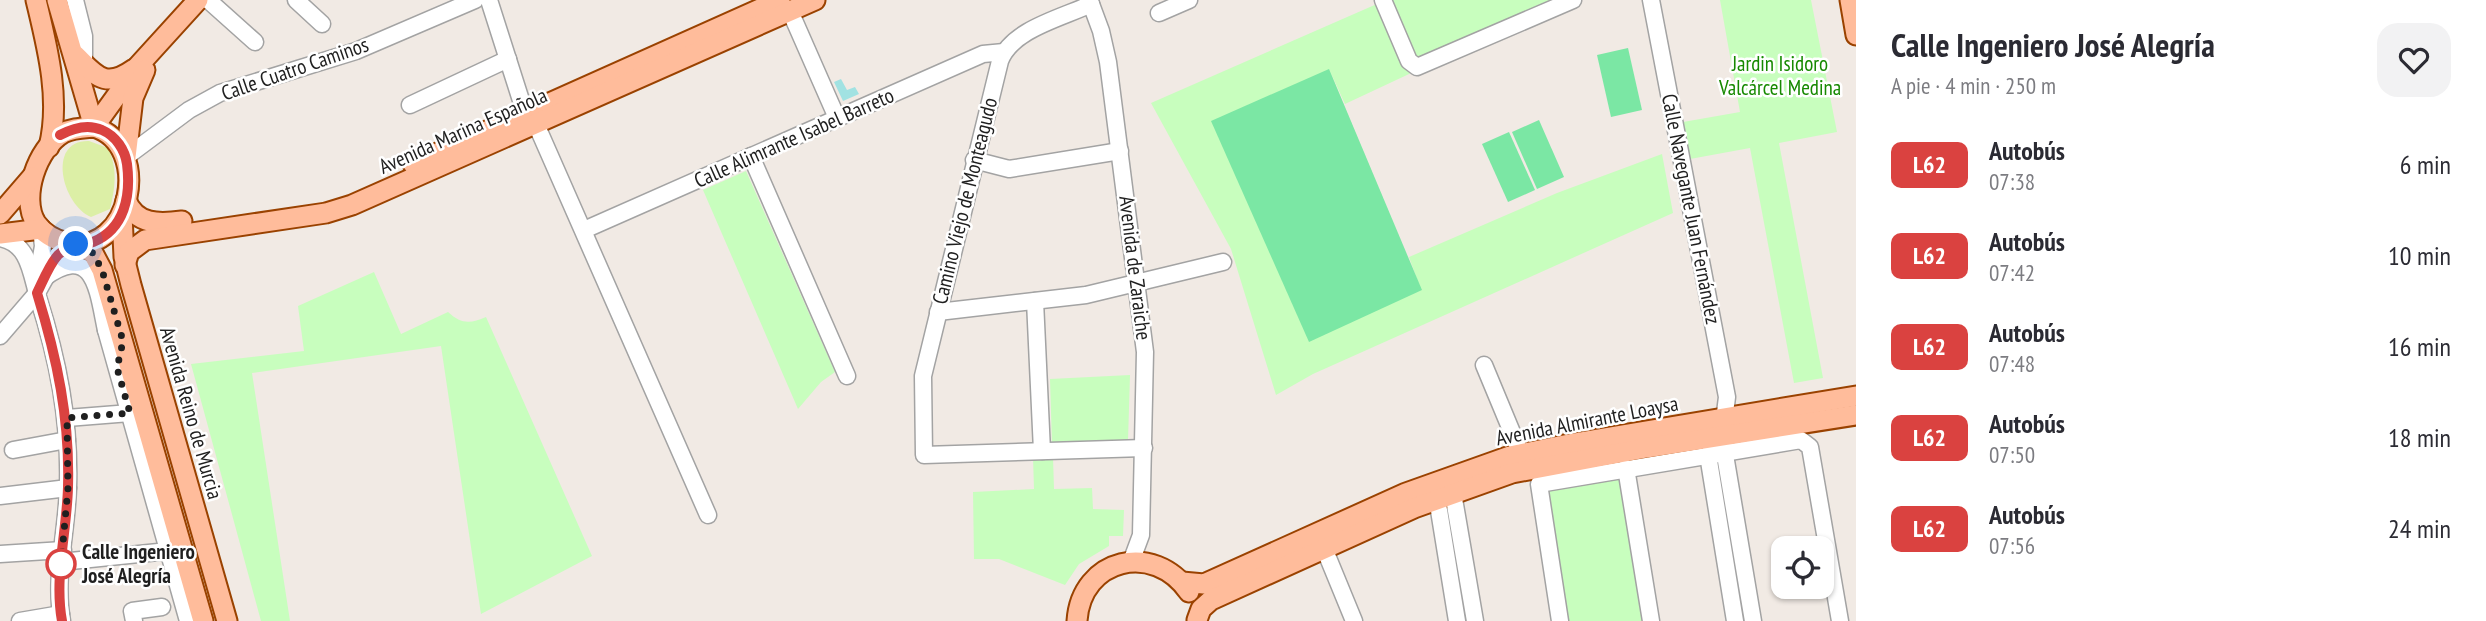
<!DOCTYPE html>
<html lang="es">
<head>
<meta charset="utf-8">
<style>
  body { margin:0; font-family:"PT Sans Narrow",sans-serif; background:#f2f2f3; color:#2b2b33; height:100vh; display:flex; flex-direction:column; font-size:26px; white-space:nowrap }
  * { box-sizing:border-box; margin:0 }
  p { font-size:23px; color:#7c7c81 }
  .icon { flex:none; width:38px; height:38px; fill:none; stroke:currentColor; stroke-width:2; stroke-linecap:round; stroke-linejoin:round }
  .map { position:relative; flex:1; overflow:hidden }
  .details { display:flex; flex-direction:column; background:#fff; width:630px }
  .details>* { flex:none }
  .badge { padding:0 14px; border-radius:10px; font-size:24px; line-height:46px }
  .buttons { position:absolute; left:1771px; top:536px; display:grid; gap:14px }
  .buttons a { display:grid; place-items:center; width:63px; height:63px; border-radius:14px; background:#fff; box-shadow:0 2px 5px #0004; font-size:35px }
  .you { position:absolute; width:35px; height:35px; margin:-18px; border:5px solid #fff; border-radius:50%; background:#1a73e8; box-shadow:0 0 0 10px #1a73e833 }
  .map>.badge { position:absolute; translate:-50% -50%; box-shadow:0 0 0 4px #fff }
  .round { display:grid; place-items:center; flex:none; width:74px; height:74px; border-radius:21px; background:#f2f2f3 }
  .overview { display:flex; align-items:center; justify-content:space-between; height:119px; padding:0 35px }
  h1 { font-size:33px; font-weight:700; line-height:52px }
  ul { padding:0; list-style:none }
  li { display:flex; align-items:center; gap:21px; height:91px; padding:0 35px }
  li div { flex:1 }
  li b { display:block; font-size:26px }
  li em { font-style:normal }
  li .badge { min-width:77px; font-weight:700; text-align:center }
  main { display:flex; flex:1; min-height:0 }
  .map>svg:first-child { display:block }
  .grass { fill:#dcefa6 }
  .park { fill:#c8febe }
  .pitch { fill:#7be7a4 }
  .water { fill:#a1e2e2 }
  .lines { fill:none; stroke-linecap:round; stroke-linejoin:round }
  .minor-casing { stroke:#a3a3a3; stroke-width:19 }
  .major-casing { stroke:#9a4200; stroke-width:23 }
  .minor { stroke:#fff; stroke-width:16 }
  .major { stroke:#ffbc9b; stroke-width:19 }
  .line-casing { stroke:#fff; stroke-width:16 }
  .line { stroke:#da4240; stroke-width:10 }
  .walk { stroke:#1f1f1f; stroke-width:7; stroke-dasharray:0 12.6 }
  .stop-dot { fill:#fff; stroke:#da4240; stroke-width:3.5 }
  .labels { text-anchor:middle; stroke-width:5; stroke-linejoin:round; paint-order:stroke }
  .park-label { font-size:21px; fill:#168901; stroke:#fff }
  .street-label { font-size:21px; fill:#1f1f1f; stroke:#fff }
  .stop-label { font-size:21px; font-weight:bold; fill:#1f1f1f; stroke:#fff; text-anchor:start }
</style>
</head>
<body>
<main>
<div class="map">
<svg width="1856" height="621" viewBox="0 0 1856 621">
  <rect width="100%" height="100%" fill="#f1eae4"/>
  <path class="grass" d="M89,141L108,148C118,169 115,188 110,209L91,217C62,205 46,140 89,141Z"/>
  <g class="park">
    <path d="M1386,0H1567L1345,104L1329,69L1421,290L1409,257L1557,193L1662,154L1673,213L1313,374L1276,395L1231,249L1151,103Z"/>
    <path d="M1720,0H1811L1837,132L1779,143L1823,378L1794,383L1750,148L1690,159L1683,122L1740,112Z"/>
    <path d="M746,171L835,372L821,382L798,409L703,190Z"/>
    <path d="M374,272L401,334L448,312C461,324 470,324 486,317L592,556L481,614L441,346L252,373L290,621H261L191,364L304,351L298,306Z"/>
    <path d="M1130,375L1128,441L1052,445L1050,379Z"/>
    <path d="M1033,457H1053L1054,489L1092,488L1093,509L1124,510L1123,536H1109V546L1079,564L1065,585L999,559H974L973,492L1034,489Z"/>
    <path d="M1626,468L1651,621H1560L1539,484Z"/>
  </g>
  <g class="pitch">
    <path d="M1628,48L1642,110L1611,117L1597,55Z"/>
    <path d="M1329,69L1422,290L1309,342L1211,121Z"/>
    <path d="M1539,120L1564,177L1537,189L1512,132Z"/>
    <path d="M1509,132L1535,190L1508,202L1482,144Z"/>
  </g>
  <path class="water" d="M841,79L847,90L855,87L859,94L843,101L834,82Z"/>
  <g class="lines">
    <g class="minor-casing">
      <g id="minor">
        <path d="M75,0L84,36V71"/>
        <path d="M208,0L255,42"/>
        <path d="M296,0L322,24"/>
        <path d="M489,0L525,113L536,124L708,515"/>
        <path d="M1089,0L1091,4C1062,18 1012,29 1000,61L923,376L924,455L1144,448"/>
        <path d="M1383,0L1409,61L1417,67L1573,0"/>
        <path d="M1651,0L1727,397L1722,437L1753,621"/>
        <path d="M1091,4L1101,31L1108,62L1145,352L1141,535L1131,562"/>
        <path d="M790,11L837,118"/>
        <path d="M1159,13L1189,0"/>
        <path d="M410,105L508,59"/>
        <path d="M751,156L847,376"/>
        <path d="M126,157L189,110L220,93L356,51L475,0"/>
        <path d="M974,160L1009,169L1120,151"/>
        <path d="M584,230L983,54L1004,52"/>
        <path d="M0,238C29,243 31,273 38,297C58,360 70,420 68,487C67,531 54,577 62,621"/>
        <path d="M44,278C95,241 98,293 106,330L113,334"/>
        <path d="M37,281L43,246L41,229"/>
        <path d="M1035,301L1042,451"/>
        <path d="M938,312L1086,295L1223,262"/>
        <path d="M106,330L188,621"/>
        <path d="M0,336L37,293L58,255L76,244"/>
        <path d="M1484,365L1521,454"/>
        <path d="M67,418L130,413"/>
        <path d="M1714,447L1708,455L1735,621"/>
        <path d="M13,450L67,440"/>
        <path d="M1626,468L1651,621"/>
        <path d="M1453,493L1475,621"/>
        <path d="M0,496L68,488"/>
        <path d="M1437,498L1457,621"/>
        <path d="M1324,548L1354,621"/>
        <path d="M0,554L63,550"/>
        <path d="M61,562L168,551"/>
        <path d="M20,621L61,614"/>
        <path d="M134,621L132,611L162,607"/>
        <path d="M1560,621L1539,484L1801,440L1810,447L1840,621"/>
      </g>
    </g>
    <g class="major-casing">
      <g id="major">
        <path d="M36,0C47,46 61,99 49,147"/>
        <path d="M57,0L94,127"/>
        <path d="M1850,0L1856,35"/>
        <path d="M75,55C96,75 104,90 134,69"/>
        <path d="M94,127C153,145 132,257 67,243C55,240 43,233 36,223C20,198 37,148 63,133C72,128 83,128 94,127Z"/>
        <path d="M94,127L138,66L198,0"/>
        <path d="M126,157L133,98L145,70"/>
        <path d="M413,164L780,0"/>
        <path d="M126,200C136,225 159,224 182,221"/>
        <path d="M0,214L32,177"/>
        <path d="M122,215L124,257L131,285L227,621"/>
        <path d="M0,234L41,229"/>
        <path d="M76,244L93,253L102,270L203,621"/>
        <path d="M125,265L129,252L145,240L326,213L352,205L815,0"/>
        <path d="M1182,582L1204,584L1406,493L1510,456L1574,443L1856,396"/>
        <path d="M1197,620L1201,609L1211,600L1414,508L1512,473L1646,448L1856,415"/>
        <path d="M1077,621C1081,558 1154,541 1189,592"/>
      </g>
    </g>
    <use href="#minor" class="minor"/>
    <use href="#major" class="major"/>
  </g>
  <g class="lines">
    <g class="line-casing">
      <path id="line" d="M60,135C73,128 89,124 102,130C116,136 125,150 127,164C131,195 125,229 93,242C81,246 68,245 58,255C49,265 43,281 37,293C57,358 70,419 68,487C67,531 54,577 62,621"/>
    </g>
    <use href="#line" class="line"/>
    <path class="walk" d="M61,564L68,488L67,418L130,413L117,368L123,341L102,270L93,253L76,244"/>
  </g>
  <circle class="stop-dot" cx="61" cy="564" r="14"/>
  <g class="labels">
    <g class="park-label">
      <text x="1780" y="71">Jardin Isidoro<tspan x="1780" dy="24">Valcárcel Medina</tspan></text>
    </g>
    <g class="street-label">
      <text transform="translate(295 69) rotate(-19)" y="7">Calle Cuatro Caminos</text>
      <text transform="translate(463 131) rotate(-24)" y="7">Avenida Marina Española</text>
      <text transform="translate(794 138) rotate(-24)" y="7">Calle Alimrante Isabel Barreto</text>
      <text transform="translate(965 201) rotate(-76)" y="7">Camino Viejo de Monteagudo</text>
      <text transform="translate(1691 209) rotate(79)" y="7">Calle Navegante Juan Fernández</text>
      <text transform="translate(1135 268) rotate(83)" y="7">Avenida de Zaraiche</text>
      <text transform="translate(191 413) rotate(74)" y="7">Avenida Reino de Murcia</text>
      <text transform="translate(1587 421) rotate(-11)" y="7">Avenida Almirante Loaysa</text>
    </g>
    <g class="stop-label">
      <text x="82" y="559">Calle Ingeniero<tspan x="82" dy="24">José Alegría</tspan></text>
    </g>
  </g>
</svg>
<div class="buttons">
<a><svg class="icon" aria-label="locate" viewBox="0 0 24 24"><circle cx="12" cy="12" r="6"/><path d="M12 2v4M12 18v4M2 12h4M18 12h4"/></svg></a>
</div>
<div class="you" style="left:76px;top:244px"></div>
</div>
<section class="details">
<div class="overview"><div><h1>Calle Ingeniero José Alegría</h1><p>A pie · 4 min · 250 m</p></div><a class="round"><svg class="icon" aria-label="heart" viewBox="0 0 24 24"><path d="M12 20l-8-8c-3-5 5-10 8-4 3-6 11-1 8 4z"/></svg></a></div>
<ul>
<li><span class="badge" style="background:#da4240;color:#fff">L62</span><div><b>Autobús</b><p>07:38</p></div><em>6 min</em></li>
<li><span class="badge" style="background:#da4240;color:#fff">L62</span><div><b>Autobús</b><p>07:42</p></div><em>10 min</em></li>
<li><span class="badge" style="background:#da4240;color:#fff">L62</span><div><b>Autobús</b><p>07:48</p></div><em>16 min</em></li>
<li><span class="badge" style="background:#da4240;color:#fff">L62</span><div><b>Autobús</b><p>07:50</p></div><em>18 min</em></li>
<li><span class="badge" style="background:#da4240;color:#fff">L62</span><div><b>Autobús</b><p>07:56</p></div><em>24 min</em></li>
</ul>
</section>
</main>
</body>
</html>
